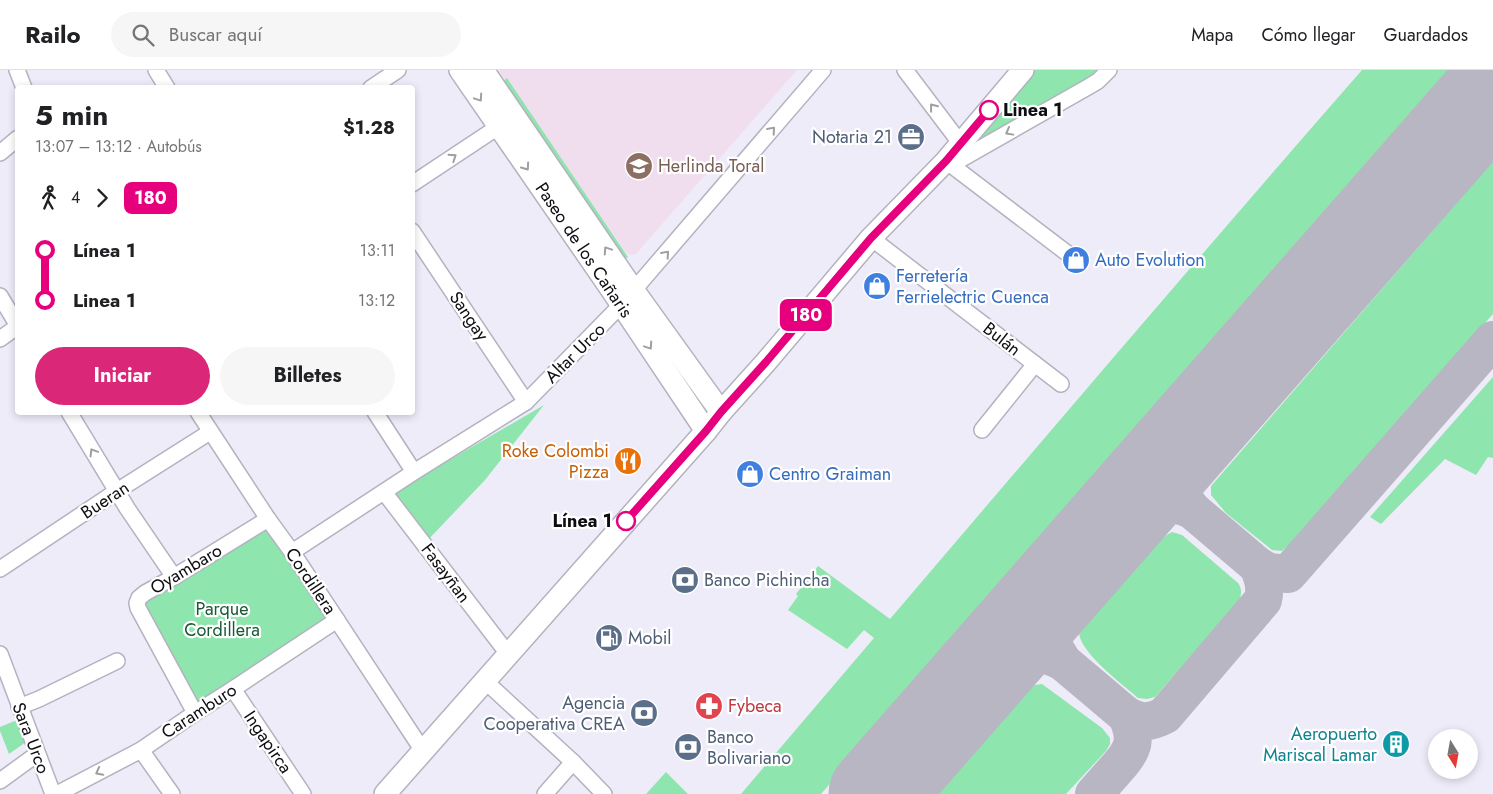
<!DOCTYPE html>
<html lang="es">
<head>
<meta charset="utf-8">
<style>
  body { margin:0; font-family:Jost,sans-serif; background:#f6f6f6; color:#202124; height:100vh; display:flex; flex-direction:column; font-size:19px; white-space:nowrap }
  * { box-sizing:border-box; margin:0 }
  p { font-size:16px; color:#757577 }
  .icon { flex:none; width:28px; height:28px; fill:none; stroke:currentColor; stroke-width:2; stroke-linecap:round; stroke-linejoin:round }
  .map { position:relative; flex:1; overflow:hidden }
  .drawer { position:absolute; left:15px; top:15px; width:400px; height:330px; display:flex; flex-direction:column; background:#fff; border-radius:5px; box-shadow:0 2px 8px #0003 }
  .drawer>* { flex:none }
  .badge { padding:0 10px; border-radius:8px; font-size:18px; line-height:32px }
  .needle { width:32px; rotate:169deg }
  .buttons { position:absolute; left:1428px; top:659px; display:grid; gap:10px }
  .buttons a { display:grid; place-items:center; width:50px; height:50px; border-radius:50%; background:#fff; box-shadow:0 2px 8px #0003; font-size:25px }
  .map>.badge { position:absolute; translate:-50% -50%; box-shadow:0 0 0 2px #fff }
  .legs { display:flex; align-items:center; gap:8px; height:55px; padding:0 20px; font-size:16px }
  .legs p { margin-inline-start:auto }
  .headline { display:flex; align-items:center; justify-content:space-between; height:85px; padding:0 20px }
  h1 { font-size:28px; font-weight:700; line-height:38px }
  .action { display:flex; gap:10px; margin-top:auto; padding:10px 20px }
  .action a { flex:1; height:58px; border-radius:30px; background:#db2777; color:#fff; font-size:20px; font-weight:700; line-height:58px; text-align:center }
  .action a+a { background:#f6f6f6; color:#202124 }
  ul { padding:0 20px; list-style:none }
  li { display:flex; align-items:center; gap:18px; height:50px; font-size:19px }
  li i { display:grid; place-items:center; width:8px; height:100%; margin:0 6px; background:currentColor }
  li i::after { content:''; width:12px; height:12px; margin:-6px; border:4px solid; border-radius:50%; background:#fff }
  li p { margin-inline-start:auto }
  li:first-child i { background:linear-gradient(#0000 50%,currentColor 0) }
  li:last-child i { background:linear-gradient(currentColor 50%,#0000 0) }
  header { display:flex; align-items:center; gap:30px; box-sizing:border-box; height:70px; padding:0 25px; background:#fff; border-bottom:1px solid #e0e0e0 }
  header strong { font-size:24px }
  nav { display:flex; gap:28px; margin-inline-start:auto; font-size:18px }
  .search { width:350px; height:45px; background:#f6f6f6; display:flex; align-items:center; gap:12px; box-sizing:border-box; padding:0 18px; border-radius:28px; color:#757577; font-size:19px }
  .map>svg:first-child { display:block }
  .education { fill:#f0deef }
  .green { fill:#8ee5ad }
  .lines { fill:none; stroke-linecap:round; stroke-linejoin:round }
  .taxiway { stroke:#b8b6c2; stroke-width:38 }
  .runway { stroke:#b8b6c2; stroke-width:95 }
  .street-casing { stroke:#b4b2bf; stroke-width:18 }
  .secondary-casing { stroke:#b4b2bf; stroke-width:24 }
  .street { stroke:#fff; stroke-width:15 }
  .secondary { stroke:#fff; stroke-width:21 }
  .oneway { stroke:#9f9ea0 }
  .line-1-casing { stroke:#fff; stroke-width:11 }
  .line-1 { stroke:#e6007e; stroke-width:8 }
  .stop-1-dot { fill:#fff; stroke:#e6007e; stroke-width:2.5 }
  .labels { text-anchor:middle; stroke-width:4.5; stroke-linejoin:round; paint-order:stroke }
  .stop-label { font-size:18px; font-weight:bold; fill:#0e0d12; stroke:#fff; text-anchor:start }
  .service-label { font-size:18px; fill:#4e5e75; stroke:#fff; text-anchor:start }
  .education-label { font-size:18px; fill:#785e54; stroke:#fff; text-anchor:start }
  .street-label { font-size:18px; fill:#0e0d12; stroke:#fff }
  .shop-label { font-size:18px; fill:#366cbe; stroke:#fff; text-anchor:start }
  .food-label { font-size:18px; fill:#c56008; stroke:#fff; text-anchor:end }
  .park-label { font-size:18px; fill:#175a35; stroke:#fff }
  .health-label { font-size:18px; fill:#be3a42; stroke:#fff; text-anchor:start }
  .culture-label { font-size:18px; fill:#0d838f; stroke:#fff; text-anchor:end }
</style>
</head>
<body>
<header>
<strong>Railo</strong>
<div class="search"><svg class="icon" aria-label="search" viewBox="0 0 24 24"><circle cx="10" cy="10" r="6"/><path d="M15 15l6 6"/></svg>Buscar aquí</div>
<nav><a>Mapa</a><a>Cómo llegar</a><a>Guardados</a></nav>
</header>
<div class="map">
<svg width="1493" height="724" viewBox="0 0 1493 724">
  <rect width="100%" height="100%" fill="#efecfa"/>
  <path class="education" d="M498,0H797L636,184L631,185L626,183Z"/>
  <g class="green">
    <path d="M1026,0H1100L1066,29L951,93Z"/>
    <path d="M1362,0H1453L821,724H741L874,568L864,560L847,579L788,540L798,526L796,524L818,496L890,549C1047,365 1203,182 1362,0Z"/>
    <path d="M507,8L628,187L619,194L497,16Z"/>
    <path d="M1493,91V244L1297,468L1282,481L1272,480L1226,443L1211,425V416Z"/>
    <path d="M1493,307V388L1488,387L1476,405L1445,389L1381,454L1370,447Z"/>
    <path d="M544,335L485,410L425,473L389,425Z"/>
    <path d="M267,455L332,549L197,636L141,530Z"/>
    <path d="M1172,462L1182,465L1238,513C1242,519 1242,524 1239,531L1155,627L1147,629L1138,628C1121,613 1083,585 1079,564L1158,470Z"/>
    <path d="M1042,614L1102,658L1110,668V674L1106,681L1066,724H929L1024,620L1035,615Z"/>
    <path d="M17,650L26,672L9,684L0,661V657Z"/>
    <path d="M666,702L688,724H646Z"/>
  </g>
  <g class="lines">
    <g class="taxiway">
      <path d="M1192,440C1168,410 1181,389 1196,359"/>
      <path d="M1110,456L1134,438L1146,434L1157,431L1176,434L1192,440L1258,496"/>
      <path d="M1062,511L1053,531L1049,546V561L1051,572L1063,592L1127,646"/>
      <path d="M972,615C983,606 993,593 1006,587C1024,579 1046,583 1063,592"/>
      <path d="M882,724L899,698"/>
      <path d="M1094,724C1102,715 1110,706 1118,697C1134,679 1137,670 1127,646C1142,653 1150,653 1165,645L1263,530C1266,517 1263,508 1258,496L1269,502L1288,504L1493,270"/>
    </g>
    <path class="runway" d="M876,724L1493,20"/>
    <g class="street-casing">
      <g id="street">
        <path d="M17,0L24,18"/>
        <path d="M156,0L167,18"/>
        <path d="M905,0L961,74"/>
        <path d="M371,18L398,0"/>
        <path d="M0,83L18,68"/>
        <path d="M946,91L1076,190"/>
        <path d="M951,95L1088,17L1098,11L1109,0"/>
        <path d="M412,114L507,51"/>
        <path d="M412,161L526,332"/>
        <path d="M871,168L1061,314"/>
        <path d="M0,226L18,256"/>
        <path d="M0,269L18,256"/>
        <path d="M69,342L127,438L174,507"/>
        <path d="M198,342L268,449L292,482L329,538L423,681"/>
        <path d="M375,342L414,402"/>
        <path d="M982,360L1035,294"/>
        <path d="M384,422L508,584"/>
        <path d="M292,482L414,402L526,332L621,235L823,0"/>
        <path d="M0,499L117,421L210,362"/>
        <path d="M0,584L53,724"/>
        <path d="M485,611L573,692L604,724"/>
        <path d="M233,619L303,724"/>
        <path d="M19,637L39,629L117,591"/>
        <path d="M195,643L138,538L137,533L139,528L145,523L174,507L268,449"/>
        <path d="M141,680L172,724"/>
        <path d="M0,711L37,684"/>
        <path d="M57,724L141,680L195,643L233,619L337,550"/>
        <path d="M545,724L573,692"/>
      </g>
    </g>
    <g class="secondary-casing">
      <g id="secondary">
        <path d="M460,0L611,219L706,361"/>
        <path d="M483,0L634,221L721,342"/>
        <path d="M385,724L706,361L721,342L766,292L871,168L946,91L1023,0"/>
      </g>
    </g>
    <use href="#street" class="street"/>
    <use href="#secondary" class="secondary"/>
  </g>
  <defs><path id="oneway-chevron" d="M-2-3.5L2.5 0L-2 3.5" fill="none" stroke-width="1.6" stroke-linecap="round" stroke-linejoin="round" transform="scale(1.25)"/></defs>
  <g class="oneway">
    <use href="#oneway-chevron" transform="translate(479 28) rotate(56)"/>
    <use href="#oneway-chevron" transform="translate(933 37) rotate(-128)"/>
    <use href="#oneway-chevron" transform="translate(772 60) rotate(-49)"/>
    <use href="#oneway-chevron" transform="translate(1009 62) rotate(151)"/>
    <use href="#oneway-chevron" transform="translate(453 87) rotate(-34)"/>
    <use href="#oneway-chevron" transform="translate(526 97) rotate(55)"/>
    <use href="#oneway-chevron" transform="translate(607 180) rotate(-124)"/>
    <use href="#oneway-chevron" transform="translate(666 184) rotate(-49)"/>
    <use href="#oneway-chevron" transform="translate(649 276) rotate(56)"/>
    <use href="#oneway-chevron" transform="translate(93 382) rotate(-121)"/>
    <use href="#oneway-chevron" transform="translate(99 702) rotate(152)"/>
  </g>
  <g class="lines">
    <g class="line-1-casing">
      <path id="line-1" d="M626,451L706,361L721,342L766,292L871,168L946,91L989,40"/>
    </g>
    <use href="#line-1" class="line-1"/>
  </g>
  <defs>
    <g id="office-disc" transform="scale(1.4375)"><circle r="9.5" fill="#5c6f8a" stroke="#fff"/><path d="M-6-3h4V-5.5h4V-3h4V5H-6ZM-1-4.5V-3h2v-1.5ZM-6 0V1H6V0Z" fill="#fff"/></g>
    <g id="school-disc" transform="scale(1.4375)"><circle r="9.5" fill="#8d6e63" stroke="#fff"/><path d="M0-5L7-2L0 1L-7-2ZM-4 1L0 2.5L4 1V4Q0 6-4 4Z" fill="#fff"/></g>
    <g id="shop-disc" transform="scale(1.4375)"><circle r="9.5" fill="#3f7fe0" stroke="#fff"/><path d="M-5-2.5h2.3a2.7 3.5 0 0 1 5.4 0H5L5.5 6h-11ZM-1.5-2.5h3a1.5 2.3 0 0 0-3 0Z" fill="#fff"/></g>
    <g id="restaurant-disc" transform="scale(1.4375)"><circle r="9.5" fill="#e8710a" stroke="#fff"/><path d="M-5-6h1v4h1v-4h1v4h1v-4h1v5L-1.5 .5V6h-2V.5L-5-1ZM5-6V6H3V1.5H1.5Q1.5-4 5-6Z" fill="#fff"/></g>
    <g id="bank-disc" transform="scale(1.4375)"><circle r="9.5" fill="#5c6f8a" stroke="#fff"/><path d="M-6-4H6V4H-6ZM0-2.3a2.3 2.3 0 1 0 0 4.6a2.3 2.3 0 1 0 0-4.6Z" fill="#fff"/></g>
    <g id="fuel-disc" transform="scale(1.4375)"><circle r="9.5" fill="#5c6f8a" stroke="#fff"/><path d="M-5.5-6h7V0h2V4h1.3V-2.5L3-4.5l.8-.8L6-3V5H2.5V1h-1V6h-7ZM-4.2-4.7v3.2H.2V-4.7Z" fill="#fff"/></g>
    <g id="pharmacy-disc" transform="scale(1.4375)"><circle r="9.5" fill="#e0444e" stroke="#fff"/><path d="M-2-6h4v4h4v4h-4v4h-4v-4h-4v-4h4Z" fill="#fff"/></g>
    <g id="building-disc" transform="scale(1.4375)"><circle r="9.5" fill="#0f9aa8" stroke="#fff"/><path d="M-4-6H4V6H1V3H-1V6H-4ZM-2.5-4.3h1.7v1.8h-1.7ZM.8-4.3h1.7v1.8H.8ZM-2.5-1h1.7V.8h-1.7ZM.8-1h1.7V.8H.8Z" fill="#fff"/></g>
  </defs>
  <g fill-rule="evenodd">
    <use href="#office-disc" x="911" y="67"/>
    <use href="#school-disc" x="639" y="96"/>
    <use href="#shop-disc" x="1076" y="190"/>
    <use href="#shop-disc" x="877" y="216"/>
    <use href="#restaurant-disc" x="628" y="391"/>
    <use href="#shop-disc" x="750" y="404"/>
    <use href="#bank-disc" x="685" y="510"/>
    <use href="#fuel-disc" x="609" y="568"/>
    <use href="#pharmacy-disc" x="709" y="636"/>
    <use href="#bank-disc" x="644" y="643"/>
    <use href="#building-disc" x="1396" y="674"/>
    <use href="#bank-disc" x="688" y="677"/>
  </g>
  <g class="stop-1-dot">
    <circle cx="989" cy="40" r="9"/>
    <circle cx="626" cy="451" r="9"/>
  </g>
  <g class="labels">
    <g class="stop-label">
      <text x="1003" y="46">Linea 1</text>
      <text x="612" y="457" text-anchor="end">Línea 1</text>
    </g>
    <g class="service-label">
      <text x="892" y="73" text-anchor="end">Notaria 21</text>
      <text x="704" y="516">Banco Pichincha</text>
      <text x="628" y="574">Mobil</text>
      <text x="625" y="639" text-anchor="end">Agencia<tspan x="625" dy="21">Cooperativa CREA</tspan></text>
      <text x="707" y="673">Banco<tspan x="707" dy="21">Bolivariano</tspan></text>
    </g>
    <g class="education-label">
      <text x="658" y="102">Herlinda Toral</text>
    </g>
    <g class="street-label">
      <text transform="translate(584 180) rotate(56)" y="6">Paseo de los Cañaris</text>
      <text transform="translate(469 246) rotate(56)" y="6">Sangay</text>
      <text transform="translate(1002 269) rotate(38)" y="6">Bulán</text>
      <text transform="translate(575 283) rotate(-45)" y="6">Altar Urco</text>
      <text transform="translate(105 430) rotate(-33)" y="6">Bueran</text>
      <text transform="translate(186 499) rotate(-31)" y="6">Oyambaro</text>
      <text transform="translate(446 503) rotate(53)" y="6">Fasayñan</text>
      <text transform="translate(311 511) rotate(56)" y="6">Cordillera</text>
      <text transform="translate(199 641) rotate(-33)" y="6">Caramburo</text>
      <text transform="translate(31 668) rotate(69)" y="6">Sara Urco</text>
      <text transform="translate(268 672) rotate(56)" y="6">Ingapirca</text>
    </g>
    <g class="shop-label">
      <text x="1095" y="196">Auto Evolution</text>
      <text x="896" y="212">Ferretería<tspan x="896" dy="21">Ferrielectric Cuenca</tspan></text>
      <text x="769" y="410">Centro Graiman</text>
    </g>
    <g class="food-label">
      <text x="609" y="387">Roke Colombi<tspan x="609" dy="21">Pizza</tspan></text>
    </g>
    <g class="park-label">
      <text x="222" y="545">Parque<tspan x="222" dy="21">Cordillera</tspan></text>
    </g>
    <g class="health-label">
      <text x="728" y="642">Fybeca</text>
    </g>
    <g class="culture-label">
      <text x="1377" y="670">Aeropuerto<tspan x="1377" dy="21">Mariscal Lamar</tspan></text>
    </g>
  </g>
</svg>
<div class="buttons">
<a><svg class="needle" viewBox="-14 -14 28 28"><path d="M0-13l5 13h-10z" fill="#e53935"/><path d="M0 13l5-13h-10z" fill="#757577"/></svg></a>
</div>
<b class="badge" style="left:806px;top:245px;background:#e6007e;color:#fff">180</b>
<section class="drawer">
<div class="headline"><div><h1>5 min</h1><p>13:07 – 13:12 · Autobús</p></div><b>$1.28</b></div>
<div class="legs"><svg class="icon" aria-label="walk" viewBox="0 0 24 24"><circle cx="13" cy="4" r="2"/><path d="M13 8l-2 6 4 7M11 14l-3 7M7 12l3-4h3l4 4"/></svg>4<svg class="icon" aria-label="forward" viewBox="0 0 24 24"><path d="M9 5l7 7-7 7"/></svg><b class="badge" style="background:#e6007e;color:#fff">180</b></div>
<ul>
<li><i style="color:#e6007e"></i><b>Línea 1</b><p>13:11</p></li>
<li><i style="color:#e6007e"></i><b>Linea 1</b><p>13:12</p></li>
</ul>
<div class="action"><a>Iniciar</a><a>Billetes</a></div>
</section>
</div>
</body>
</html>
